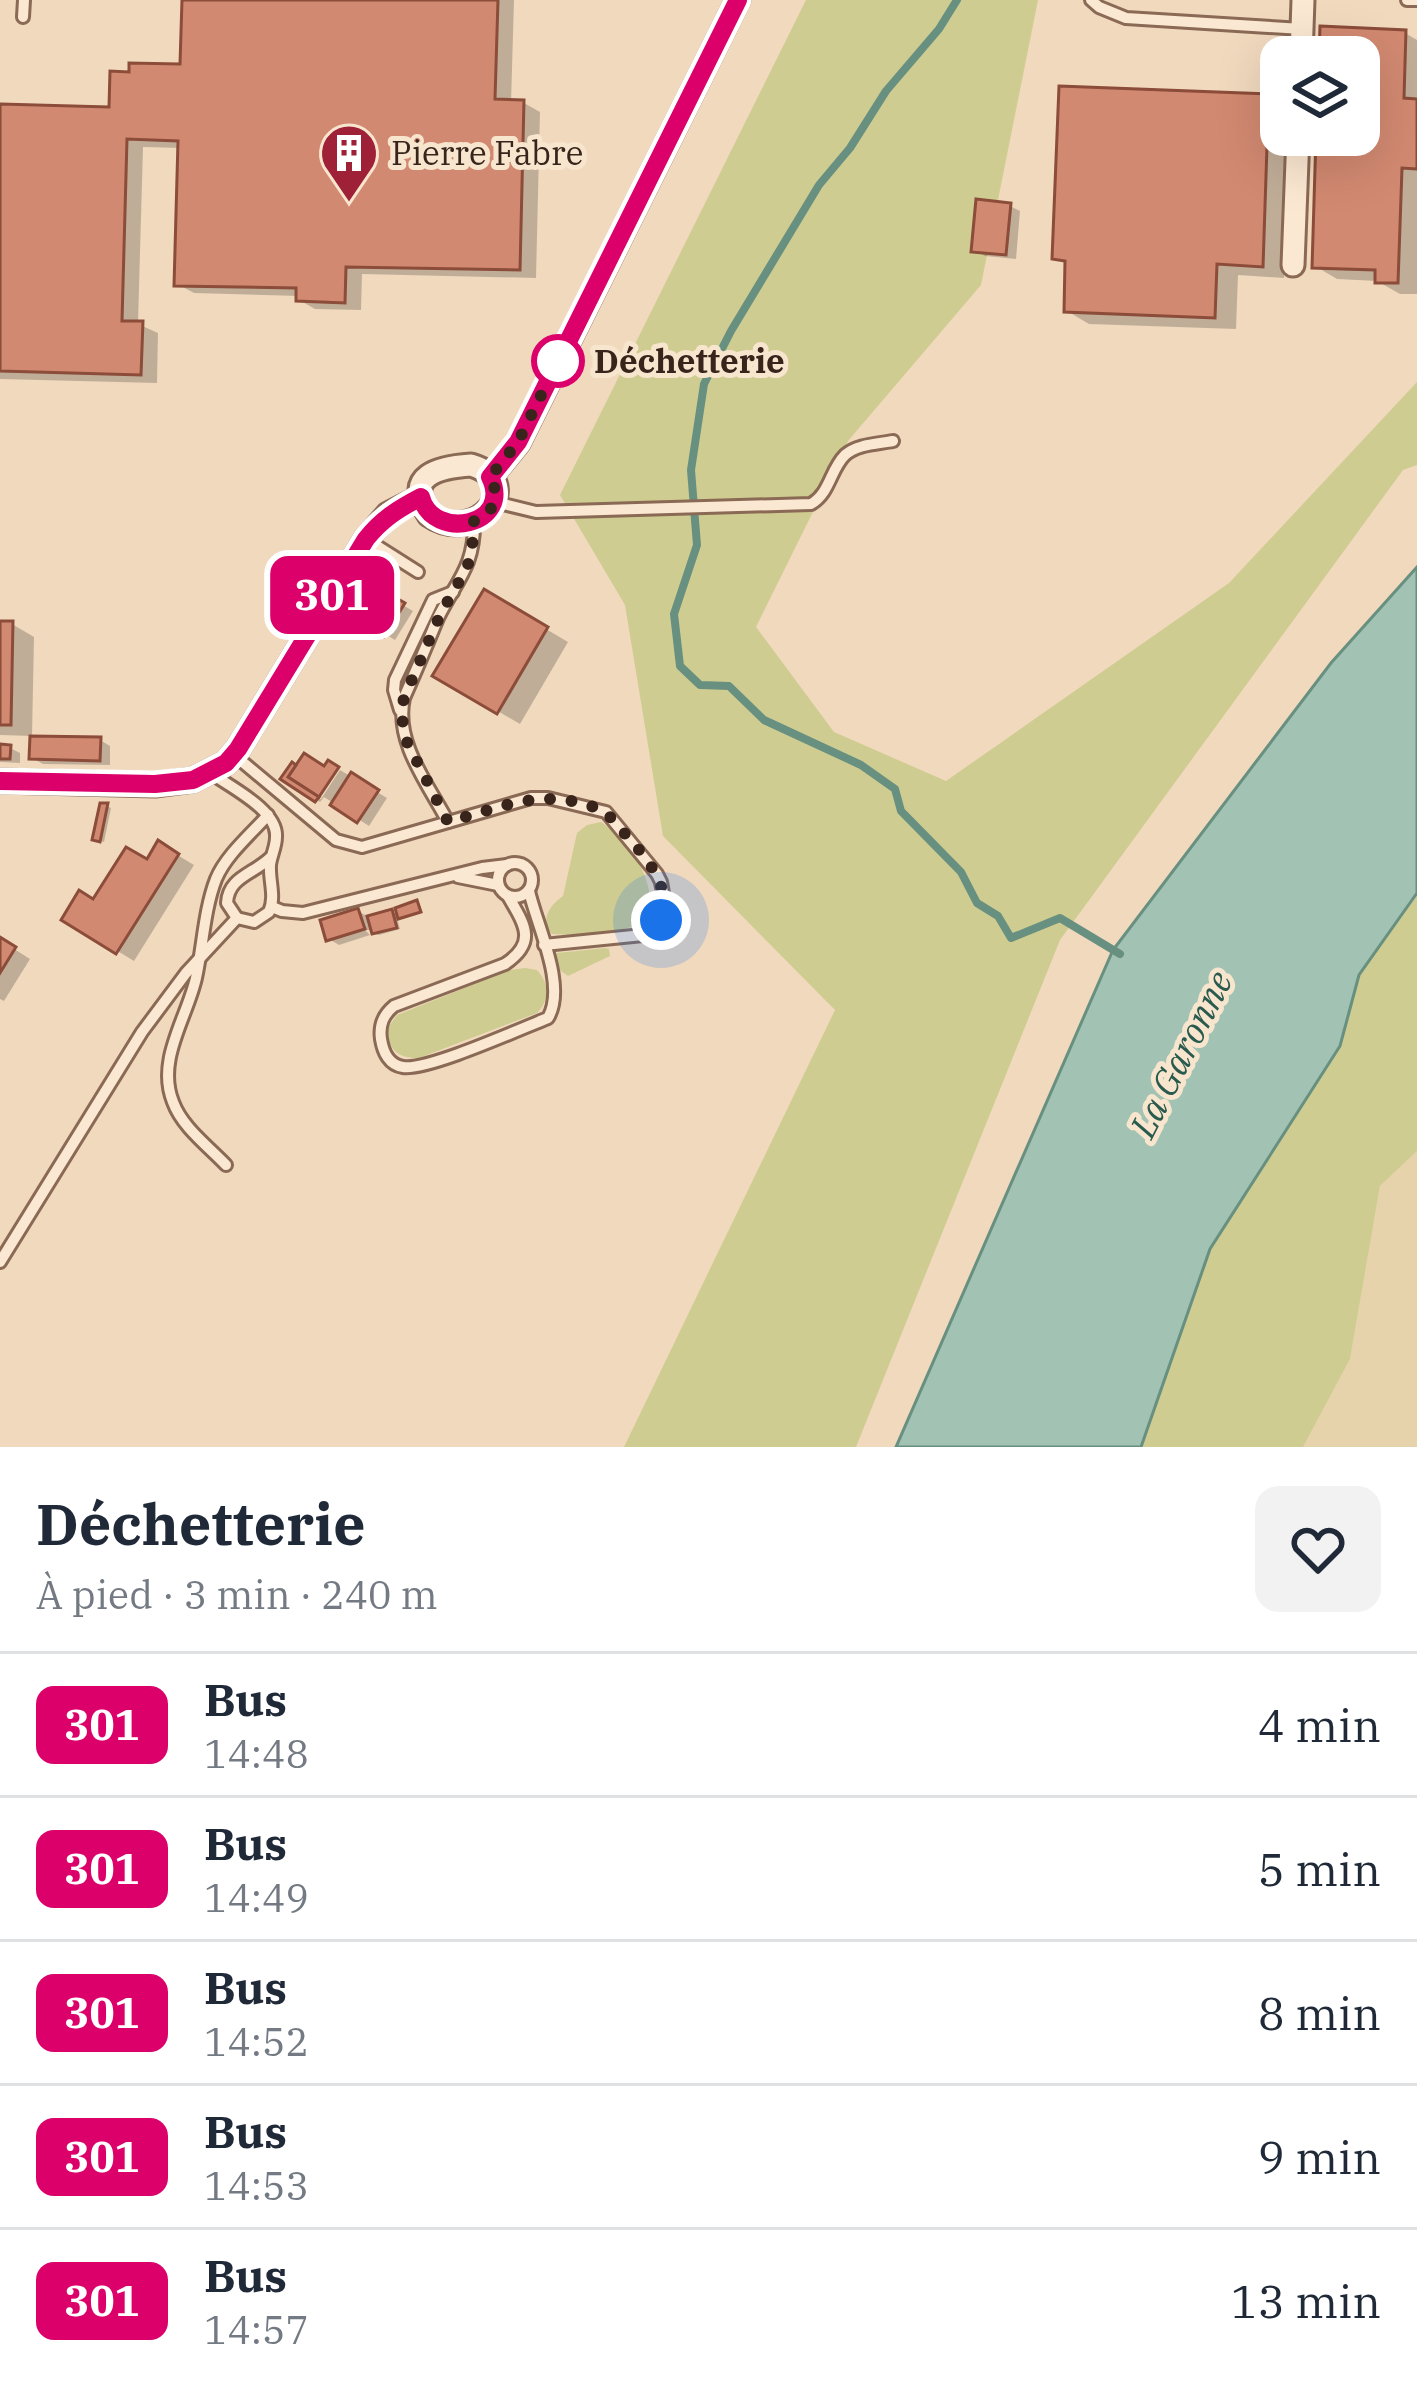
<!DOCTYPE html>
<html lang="fr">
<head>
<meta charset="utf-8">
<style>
  body { margin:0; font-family:"IBM Plex Serif",serif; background:#f2f2f3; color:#1f2937; height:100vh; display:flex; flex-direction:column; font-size:45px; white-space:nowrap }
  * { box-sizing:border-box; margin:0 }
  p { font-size:39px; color:#747a83 }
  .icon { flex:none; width:66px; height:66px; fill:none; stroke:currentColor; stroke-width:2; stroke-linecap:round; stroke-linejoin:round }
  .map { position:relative; height:1447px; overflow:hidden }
  .details { display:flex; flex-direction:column; background:#fff; flex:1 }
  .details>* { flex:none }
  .badge { padding:0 24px; border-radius:18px; font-size:42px; line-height:78px }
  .controls { position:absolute; left:1260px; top:36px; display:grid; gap:24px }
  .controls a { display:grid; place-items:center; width:120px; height:120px; border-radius:24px; background:#fff; box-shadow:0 12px 48px #0002; font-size:60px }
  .you { position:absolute; width:60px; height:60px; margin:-30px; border:9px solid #fff; border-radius:50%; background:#1a73e8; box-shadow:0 0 0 18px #1a73e833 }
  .map>.badge { position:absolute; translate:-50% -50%; box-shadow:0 0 0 6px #fff }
  .round { display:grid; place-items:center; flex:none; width:126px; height:126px; border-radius:24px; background:#f2f2f3 }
  .summary { display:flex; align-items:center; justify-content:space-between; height:204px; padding:0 36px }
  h1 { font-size:57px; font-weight:700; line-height:90px }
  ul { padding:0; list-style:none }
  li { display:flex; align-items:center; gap:36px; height:144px; padding:0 36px; border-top:3px solid #e0e1e3 }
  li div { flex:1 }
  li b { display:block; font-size:45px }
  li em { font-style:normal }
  li .badge { min-width:132px; font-weight:700; text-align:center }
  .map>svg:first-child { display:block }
  .farmland { fill:#e7d3ab }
  .green { fill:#cfcc91 }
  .water { fill:#a2c2b3; stroke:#689080; stroke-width:3 }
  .shadow { fill:#0003 }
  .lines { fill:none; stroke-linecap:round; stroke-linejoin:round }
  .stream { stroke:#689080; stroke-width:8 }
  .building { fill:#d28971; stroke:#8b4c39; stroke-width:3 }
  .service-casing { stroke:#8a6955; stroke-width:16 }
  .minor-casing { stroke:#8a6955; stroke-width:27 }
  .service { stroke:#fbe8d2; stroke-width:10 }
  .minor { stroke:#fbe8d2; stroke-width:21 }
  .line-casing { stroke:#fff; stroke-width:27 }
  .line { stroke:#dc006b; stroke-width:18 }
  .walk { stroke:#39241b; stroke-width:12; stroke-dasharray:0 21.6 }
  .stop-dot { fill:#fff; stroke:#dc006b; stroke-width:6 }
  .labels { text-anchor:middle; stroke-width:10; stroke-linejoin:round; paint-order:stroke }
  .poi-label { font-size:33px; fill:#39241b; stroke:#f8e5ce; text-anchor:start }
  .stop-label { font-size:33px; font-weight:bold; fill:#39241b; stroke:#f8e5ce; text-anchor:start }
  .water-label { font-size:36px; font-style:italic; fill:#295a4e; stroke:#f8e5ce }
</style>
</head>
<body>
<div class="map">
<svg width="1417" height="1447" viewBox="0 0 1417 1447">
  <rect width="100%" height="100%" fill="#f1d9be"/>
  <path class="farmland" d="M1417,1151V1447H1303L1350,1359L1380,1186Z"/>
  <g class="green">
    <path d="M806,0H1038L981,285L848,441L756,627L834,732L946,781L1229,583L1417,382V465L1403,470L1060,940L856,1447H624L835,1010L663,836L625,605L560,495Z"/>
    <path d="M601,822C630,840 657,882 649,917C633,934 576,936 552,934C539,920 550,905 563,896L577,833L587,825Z"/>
    <path d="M1417,893V1151L1380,1186L1350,1359L1303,1447H1141L1210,1249L1340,1047L1359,975Z"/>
    <path d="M605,948L609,949L610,956L568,976L557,968L554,957L557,953Z"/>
    <path d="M525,968L537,970C550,985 550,999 537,1013L419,1058C399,1059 387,1049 387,1029L397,1015L510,970Z"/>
  </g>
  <path class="water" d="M1417,567V893L1359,975L1340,1046L1210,1249L1141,1447H896L1113,950L1331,663Z"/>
  <g class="shadow">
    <path d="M185,0H514L511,103H524L540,112L536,278L362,274L361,310L315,309L299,300V296L194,293L177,284L181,148L143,147L138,324L158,333L157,383L0,379V107L112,111L183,67Z"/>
    <path d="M1405,33L1417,40V294H1400L1377,281L1337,279L1315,266L1319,135H1359V57H1322Z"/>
    <path d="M1268,97L1281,105V135H1289L1284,278L1238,275L1236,329L1089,324L1067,311L1068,265L1055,258Z"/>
    <path d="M1010,206L1020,211L1016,259L985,256L975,250Z"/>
    <path d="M485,593L568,642L520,724L436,675Z"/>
    <path d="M387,596L413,611L395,640L370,625Z"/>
    <path d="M0,624H12L34,637L32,736L0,735Z"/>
    <path d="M100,740L110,746V765L43,764L32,758Z"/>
    <path d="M0,747L10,748L20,753V763L0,762Z"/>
    <path d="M340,770L387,798L369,826L324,797L320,802L316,799H321Z"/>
    <path d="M107,806L111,808L104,842L100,841Z"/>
    <path d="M159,844L194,865L134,961L65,919L95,903L148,863Z"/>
    <path d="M358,911L370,918L392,912L400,917L396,915L400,929L379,935L375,934V930H365L370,935L339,945L329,939Z"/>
    <path d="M0,940L30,959L4,1001L0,999Z"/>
  </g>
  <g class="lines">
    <path class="stream" d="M957,0L939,29L886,91L850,148L819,185L731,331L704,384L691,470L697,545L674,614L680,666L700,685L729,686L764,720L861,765L895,789L901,811L961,872L977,903L998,916L1011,938L1060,918L1120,954"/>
  </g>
  <g class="building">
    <path d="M182,0H498L495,99L524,100L520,270L346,267L345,303L296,301V288L174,286L178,141L127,139L122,321H143L141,375L0,371V104L109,107L110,71L129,72V63L180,64Z"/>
    <path d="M1320,26L1406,30L1404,98L1417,99V169L1402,168L1398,283H1375V270L1312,268L1316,135H1359V57H1319Z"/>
    <path d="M1059,86L1269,94L1267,128L1279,129L1277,147L1267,146L1263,267L1217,264L1215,318L1064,312L1065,261L1052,259Z"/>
    <path d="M976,199L1011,203L1006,255L971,252Z"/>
    <path d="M484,589L548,627L497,714L432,676Z"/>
    <path d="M386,592L405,603L384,637L366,626Z"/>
    <path d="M0,621H13L11,725H0Z"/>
    <path d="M30,736L101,737L100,761L29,759Z"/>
    <path d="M0,744L11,745L10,759H0Z"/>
    <path d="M304,753L324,766L328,760L339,767L319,797L288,777Z"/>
    <path d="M292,762L296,765L288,777L319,797L315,802L280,779Z"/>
    <path d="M351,772L379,790L357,823L330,805Z"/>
    <path d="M100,803H108L100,842L92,840Z"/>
    <path d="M158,840L179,854L116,954L61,920L79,890L93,899L126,847L147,859Z"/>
    <path d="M417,900L421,912L398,919L395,908Z"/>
    <path d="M358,908L365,929L326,941L320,920Z"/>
    <path d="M392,909L397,928L372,934L367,916Z"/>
    <path d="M0,937L16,947L0,973Z"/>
  </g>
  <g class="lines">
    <g class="service-casing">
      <g id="service">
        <path d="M1091,0L1099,7L1126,18L1302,29"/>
        <path d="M1407,0H1417"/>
        <path d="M23,17L24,0"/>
        <path d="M495,502L536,512L811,504C830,493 830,470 845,455C857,444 878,444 893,441"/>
        <path d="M366,539L418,572"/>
        <path d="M400,710L394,690L395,680L433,600L453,592"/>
        <path d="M233,754L336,840L362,847L531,798H548L606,812L657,874L661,882L665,904L661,920L643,935L544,945"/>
        <path d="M211,773C230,787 278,810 276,837C276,847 271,856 270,865C269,882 276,896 269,912L254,922L237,918L227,903C228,877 254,874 271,857"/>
        <path d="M448,822C428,784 394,742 404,698C416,671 427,645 438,618C456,581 475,567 474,521"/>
        <circle cx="515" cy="880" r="17"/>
        <path d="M458,877L498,885"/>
        <path d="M508,896C524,924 538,942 505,964L394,1006C383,1015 379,1025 381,1039C383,1052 389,1065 403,1067C427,1071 520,1029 548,1018C567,986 537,926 529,891"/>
        <path d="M272,907L282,911L303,913L482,868L507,865"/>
        <path d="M226,1165C208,1146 182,1127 173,1102C156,1060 187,1018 196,978C203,946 204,910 216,879C226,855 251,834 268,815"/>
        <path d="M0,1262L142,1032L186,973L237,918"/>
      </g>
    </g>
    <g class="minor-casing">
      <g id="minor">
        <path d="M1301,57L1303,0"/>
        <path d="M1293,265L1298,135"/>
        <path d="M471,465C529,482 476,547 429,515C402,475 440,467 471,465Z"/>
        <path d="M490,477L518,443L738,0"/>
        <path d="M0,781L155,785L193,780L226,763L238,749L366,539L388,514L421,497"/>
      </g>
    </g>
    <use href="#service" class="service"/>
    <use href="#minor" class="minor"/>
  </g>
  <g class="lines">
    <g class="line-casing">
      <path id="line" d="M0,781L155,784L193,780L226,763L238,749L366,539C382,519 398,509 421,497C433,542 514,526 490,477L518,442L738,0"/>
    </g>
    <use href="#line" class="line"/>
    <path class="walk" d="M558,361L559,359L518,442L490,477C501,496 494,513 474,521L472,549L467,568L441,613L404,698L401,712L406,740L448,822C505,806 547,785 606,812C630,842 676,879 661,920"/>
  </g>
  <defs>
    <g id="building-pin" transform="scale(3)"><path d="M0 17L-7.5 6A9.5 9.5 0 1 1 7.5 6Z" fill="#9e2137" stroke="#f8e5ce"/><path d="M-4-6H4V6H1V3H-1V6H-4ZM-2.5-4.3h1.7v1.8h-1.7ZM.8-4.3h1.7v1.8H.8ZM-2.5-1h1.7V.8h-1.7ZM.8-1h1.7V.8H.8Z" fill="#fff"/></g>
  </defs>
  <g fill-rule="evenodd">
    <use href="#building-pin" x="349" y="153"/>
  </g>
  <circle class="stop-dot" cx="558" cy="361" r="24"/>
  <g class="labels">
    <g class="poi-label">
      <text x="391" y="165">Pierre Fabre</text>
    </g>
    <g class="stop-label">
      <text x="594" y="373">Déchetterie</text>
    </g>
    <g class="water-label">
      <text transform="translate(1181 1054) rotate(-63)" y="13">La Garonne</text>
    </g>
  </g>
</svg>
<div class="controls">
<a><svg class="icon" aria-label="layers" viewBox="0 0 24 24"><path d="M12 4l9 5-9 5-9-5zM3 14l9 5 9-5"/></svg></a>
</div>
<div class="you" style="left:661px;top:920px"></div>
<b class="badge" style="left:332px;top:595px;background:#dc006b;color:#fff">301</b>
</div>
<section class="details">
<div class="summary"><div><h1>Déchetterie</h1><p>À pied · 3 min · 240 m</p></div><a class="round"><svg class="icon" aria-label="heart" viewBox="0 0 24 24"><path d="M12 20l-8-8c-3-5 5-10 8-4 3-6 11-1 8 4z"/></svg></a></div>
<ul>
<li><span class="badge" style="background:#dc006b;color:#fff">301</span><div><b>Bus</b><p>14:48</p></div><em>4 min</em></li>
<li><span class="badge" style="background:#dc006b;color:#fff">301</span><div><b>Bus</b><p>14:49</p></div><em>5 min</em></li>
<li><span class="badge" style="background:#dc006b;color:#fff">301</span><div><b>Bus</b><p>14:52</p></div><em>8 min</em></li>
<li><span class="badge" style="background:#dc006b;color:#fff">301</span><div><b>Bus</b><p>14:53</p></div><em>9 min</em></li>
<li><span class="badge" style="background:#dc006b;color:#fff">301</span><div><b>Bus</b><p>14:57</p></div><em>13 min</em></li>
</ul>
</section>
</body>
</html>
